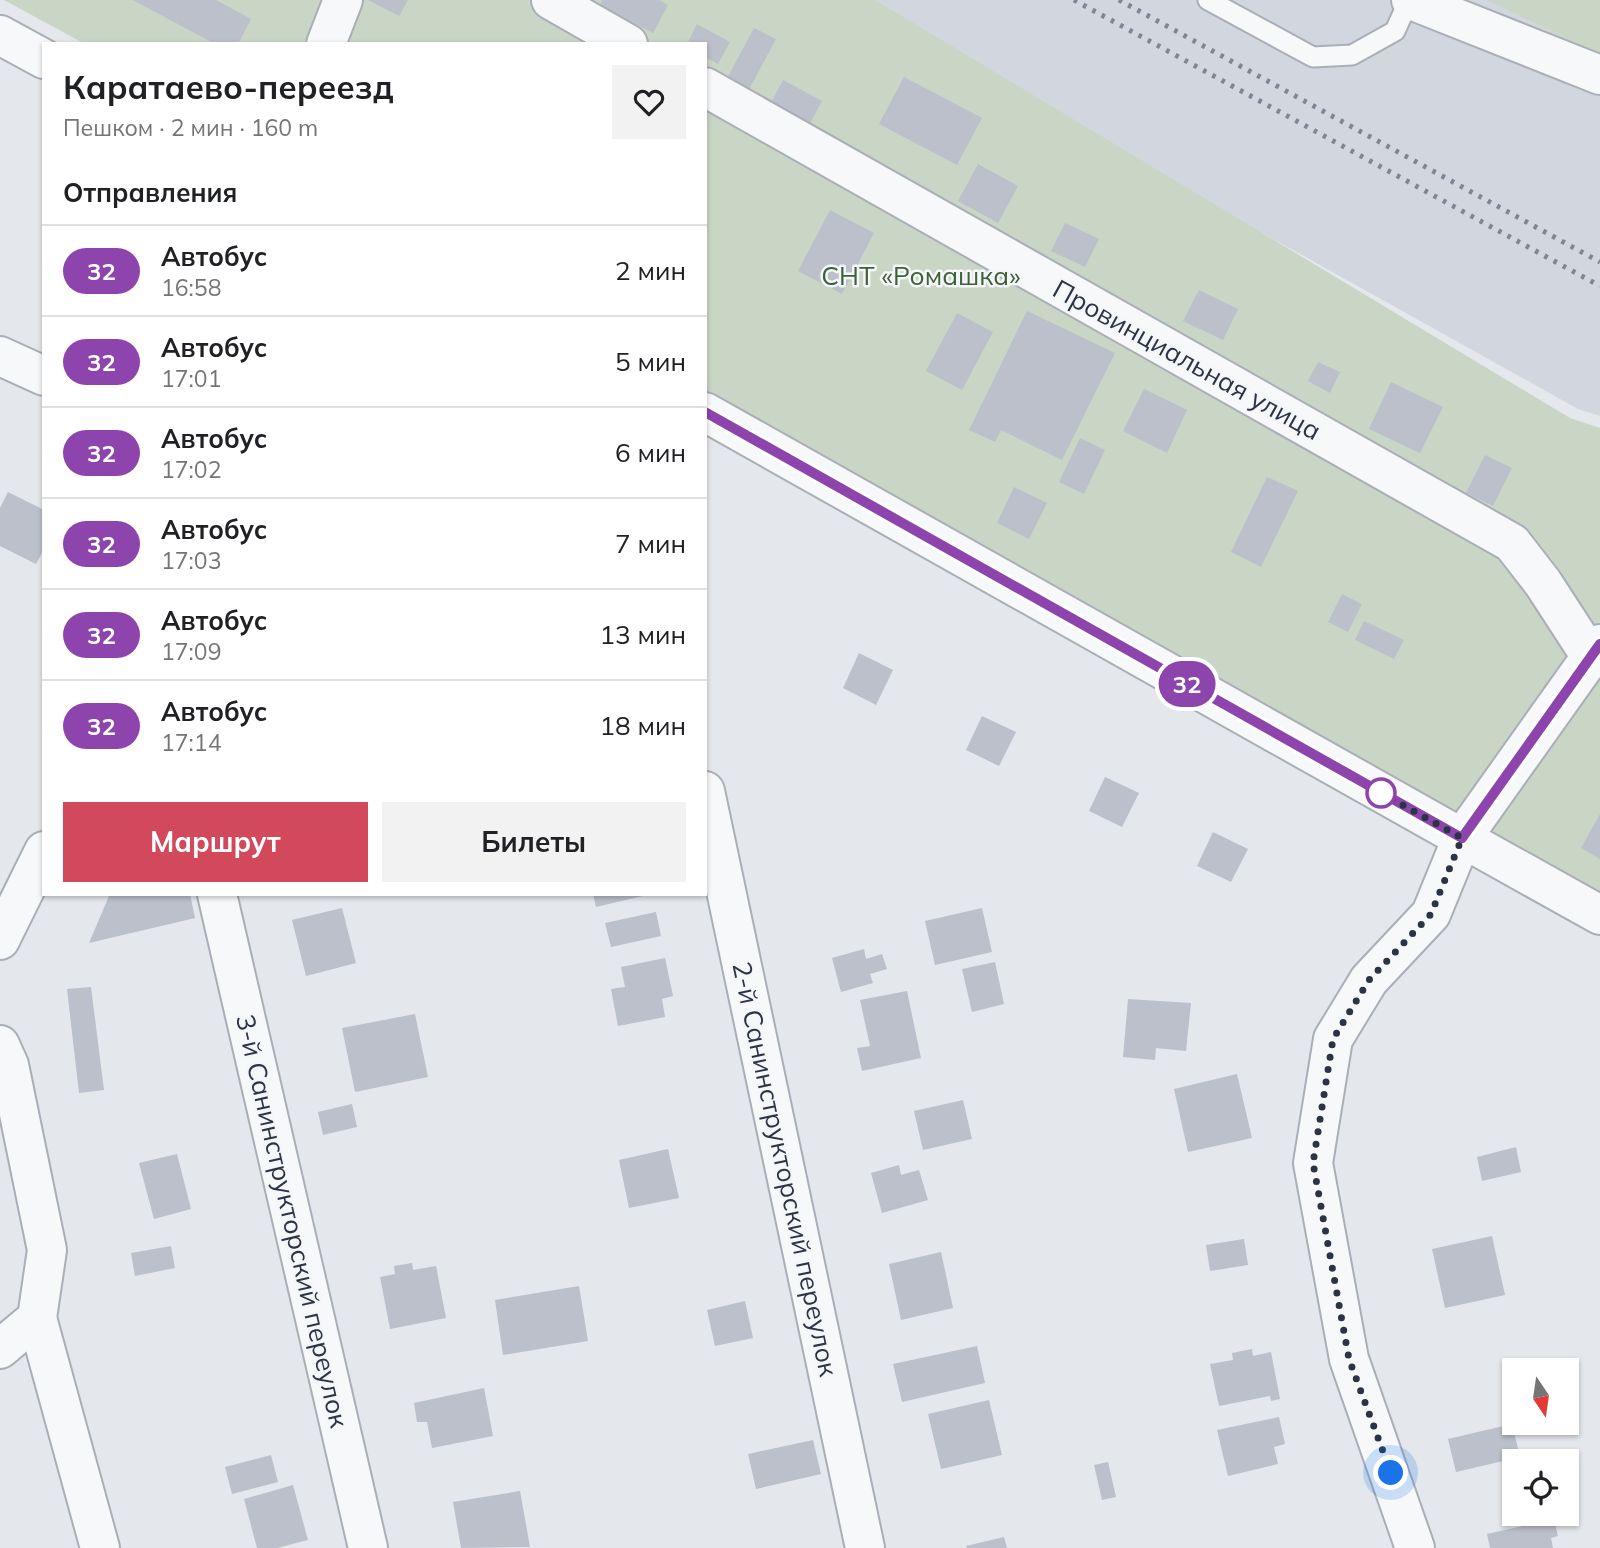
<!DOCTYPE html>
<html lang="ru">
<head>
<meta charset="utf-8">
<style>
  body { margin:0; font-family:Mulish,sans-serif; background:#f2f2f2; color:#202124; height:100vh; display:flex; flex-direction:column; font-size:26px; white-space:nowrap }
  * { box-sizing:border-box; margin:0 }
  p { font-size:23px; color:#757577 }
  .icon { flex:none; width:38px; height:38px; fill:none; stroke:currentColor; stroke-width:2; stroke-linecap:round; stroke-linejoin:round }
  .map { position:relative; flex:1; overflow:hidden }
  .panel { position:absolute; left:42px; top:42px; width:665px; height:854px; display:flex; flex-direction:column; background:#fff; border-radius:0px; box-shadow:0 2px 5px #0004 }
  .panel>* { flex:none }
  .badge { padding:0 14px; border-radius:23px; font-size:24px; line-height:46px }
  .needle { width:46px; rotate:167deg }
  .controls { position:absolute; left:1502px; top:1358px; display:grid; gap:14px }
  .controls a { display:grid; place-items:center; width:77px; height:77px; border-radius:0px; background:#fff; box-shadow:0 2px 5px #0004; font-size:35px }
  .you { position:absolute; width:35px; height:35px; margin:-18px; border:5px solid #fff; border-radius:50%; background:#1a73e8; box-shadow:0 0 0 10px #1a73e833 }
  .map>.badge { position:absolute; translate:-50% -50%; box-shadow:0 0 0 4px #fff }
  h2 { padding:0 21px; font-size:26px; line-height:63px }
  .round { display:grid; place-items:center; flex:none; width:74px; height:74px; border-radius:0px; background:#f2f2f2 }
  .summary { display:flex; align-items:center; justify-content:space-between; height:119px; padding:0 21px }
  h1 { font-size:33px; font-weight:700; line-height:52px }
  .action { display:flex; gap:14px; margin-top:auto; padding:14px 21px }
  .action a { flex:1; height:80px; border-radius:0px; background:#d1495b; color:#fff; font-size:28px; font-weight:700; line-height:80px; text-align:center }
  .action a+a { background:#f2f2f2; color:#202124 }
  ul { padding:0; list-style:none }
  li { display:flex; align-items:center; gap:21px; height:91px; padding:0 21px; border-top:2px solid #e0e0e0 }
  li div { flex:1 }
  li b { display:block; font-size:26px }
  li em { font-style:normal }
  li .badge { min-width:77px; font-weight:700; text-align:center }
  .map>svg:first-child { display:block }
  .built { fill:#d2d6de }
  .green { fill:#c9d6c5 }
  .building { fill:#bbc0ca }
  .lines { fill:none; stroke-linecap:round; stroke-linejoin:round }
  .service-casing { stroke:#a9aeb7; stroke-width:23 }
  .minor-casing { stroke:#a9aeb7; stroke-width:42 }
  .tertiary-casing { stroke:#a9aeb7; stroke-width:42 }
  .service { stroke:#f7f8fa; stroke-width:19 }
  .minor { stroke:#f7f8fa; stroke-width:38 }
  .tertiary { stroke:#f7f8fa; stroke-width:38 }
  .rail { stroke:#7d8696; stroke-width:5; stroke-dasharray:3.5 7; stroke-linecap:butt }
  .line-casing { stroke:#fff; stroke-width:16 }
  .line { stroke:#8e44ad; stroke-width:10 }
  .walk { stroke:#2b3445; stroke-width:7; stroke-dasharray:0 12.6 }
  .stop-dot { fill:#fff; stroke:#8e44ad; stroke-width:3.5 }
  .labels { text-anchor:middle; stroke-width:5; stroke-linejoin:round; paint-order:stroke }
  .park-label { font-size:26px; fill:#3f6138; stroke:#f4f6f9 }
  .street-label { font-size:26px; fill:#2b3445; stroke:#f4f6f9 }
</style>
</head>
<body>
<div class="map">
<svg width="1600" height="1548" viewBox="0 0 1600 1548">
  <rect width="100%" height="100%" fill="#e4e7ec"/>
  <path class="built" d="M845,0H1526L1600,38V416L1578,409Z"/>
  <g class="green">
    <path d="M4,0H875L1570,418L1600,428V906L705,397V44H85Z"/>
    <path d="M1487,0H1600V55Z"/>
  </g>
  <g class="building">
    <path d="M133,0H216L251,19L238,44H215Z"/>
    <path d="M368,0H408L399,16Z"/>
    <path d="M602,0H659L668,5L653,33L600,5Z"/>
    <path d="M697,24L730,42L718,64L705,57V44H687Z"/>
    <path d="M754,28L776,39L746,95L724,84Z"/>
    <path d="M904,77L982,118L957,165L879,124Z"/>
    <path d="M783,80L822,101L810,123L771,103Z"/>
    <path d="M978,164L1018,186L998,223L958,201Z"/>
    <path d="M830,210L874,233L842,294L798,271Z"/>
    <path d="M1065,223L1099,239L1085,267L1051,251Z"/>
    <path d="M1199,290L1238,309L1223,340L1183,321Z"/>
    <path d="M1027,311L1115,353L1062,460L1001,430L995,442L969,430Z"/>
    <path d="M957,313L993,332L962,390L926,371Z"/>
    <path d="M1318,362L1340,372L1330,393L1308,381Z"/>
    <path d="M1391,382L1443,407L1420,453L1369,429Z"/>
    <path d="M1144,389L1187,410L1167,453L1123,431Z"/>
    <path d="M1080,438L1105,450L1084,494L1059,482Z"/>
    <path d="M1485,455L1512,468L1493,506L1466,493Z"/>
    <path d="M1267,477L1298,491L1261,567L1231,552Z"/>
    <path d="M1014,487L1047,503L1029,539L997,523Z"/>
    <path d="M8,492L44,510V549L36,564L0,546V508Z"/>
    <path d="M1342,594L1362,604L1348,632L1328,622Z"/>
    <path d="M1364,621L1404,640L1394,659L1355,640Z"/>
    <path d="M859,653L893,670L876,705L843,688Z"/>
    <path d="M982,716L1016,732L999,766L966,750Z"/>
    <path d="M1105,777L1139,793L1122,827L1089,811Z"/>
    <path d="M1600,814V859L1581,848Z"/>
    <path d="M1213,832L1248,849L1231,882L1197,866Z"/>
    <path d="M115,894H190L195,918L89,943L109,896Z"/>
    <path d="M593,894H647V895L596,907Z"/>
    <path d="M342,908L356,963L306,976L292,920Z"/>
    <path d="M982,908L992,952L935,965L925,921Z"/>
    <path d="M656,912L661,936L611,947L605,923Z"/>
    <path d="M864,949L866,959L882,954L887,969L870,974L873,983L841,992L832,958Z"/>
    <path d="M665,958L673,996L662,999L665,1017L618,1026L611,989L625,987L621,967Z"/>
    <path d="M995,962L1004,1004L972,1012L962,969Z"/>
    <path d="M91,987L104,1090L79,1093L67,989Z"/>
    <path d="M907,991L921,1058L862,1071L857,1048L870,1046L860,1000Z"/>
    <path d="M1128,999L1191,1003L1186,1051L1156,1048L1155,1060L1123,1057Z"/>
    <path d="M415,1014L428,1077L355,1092L342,1028Z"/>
    <path d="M1237,1074L1252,1138L1188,1152L1174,1089Z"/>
    <path d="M963,1100L972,1139L923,1150L914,1111Z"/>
    <path d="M352,1104L357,1127L323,1135L318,1112Z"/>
    <path d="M1516,1147L1521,1172L1482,1181L1477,1157Z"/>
    <path d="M668,1149L679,1198L629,1208L619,1160Z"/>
    <path d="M177,1154L191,1209L154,1219L139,1163Z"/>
    <path d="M899,1165L901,1175L919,1170L928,1200L882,1213L871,1173Z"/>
    <path d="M1492,1236L1505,1295L1445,1308L1432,1249Z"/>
    <path d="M1244,1239L1248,1265L1210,1271L1206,1245Z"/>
    <path d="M171,1246L175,1268L135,1276L131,1253Z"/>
    <path d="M941,1252L953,1308L901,1320L889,1264Z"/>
    <path d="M412,1263L413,1270L436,1266L446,1318L390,1329L380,1277L395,1274L394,1266Z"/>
    <path d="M579,1286L588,1341L503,1355L495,1300Z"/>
    <path d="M745,1301L753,1338L715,1346L707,1310Z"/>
    <path d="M977,1346L985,1383L902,1402L893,1364Z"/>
    <path d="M1252,1349L1253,1356L1271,1352L1280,1399L1271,1401L1270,1396L1219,1406L1210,1364L1233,1360L1232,1353Z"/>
    <path d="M484,1388L493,1436L432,1448L427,1422H417L414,1403Z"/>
    <path d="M989,1400L1002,1455L941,1469L928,1414Z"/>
    <path d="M1279,1417L1285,1444L1274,1447L1278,1464L1228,1476L1217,1430Z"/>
    <path d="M1512,1424L1520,1457L1456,1472L1448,1439Z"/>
    <path d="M813,1440L821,1474L756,1489L748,1454Z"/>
    <path d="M271,1455L278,1482L232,1494L225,1467Z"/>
    <path d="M1108,1462L1116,1497L1102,1500L1094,1465Z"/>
    <path d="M293,1485L308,1540L277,1548H257L244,1499Z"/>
    <path d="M520,1491L530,1547L461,1548L453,1502Z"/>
    <path d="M1554,1519L1558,1536L1551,1538L1553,1548H1490L1487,1534Z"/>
    <path d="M1004,1537L1007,1548H967L966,1546Z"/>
  </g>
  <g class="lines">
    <g class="service-casing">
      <path id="service" d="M1208,0L1313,57L1352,55L1395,31L1409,0"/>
    </g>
    <g class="minor-casing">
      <g id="minor">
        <path d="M551,0L628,44"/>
        <path d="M1411,0L1600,75"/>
        <path d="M326,44L343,0"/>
        <path d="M705,87L1512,543L1543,583L1591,657"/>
        <path d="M0,356L44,376"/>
        <path d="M705,791L865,1548"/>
        <path d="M1462,838L1600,915"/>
        <path d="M217,894L368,1548"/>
        <path d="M0,940L44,851"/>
        <path d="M0,1045L9,1065L47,1250L37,1318L0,1349"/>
        <path d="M37,1318L100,1548"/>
        <path d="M1415,1548L1349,1359L1313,1163L1333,1039L1369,980L1431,914L1462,838L1600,644"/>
      </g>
    </g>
    <g class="tertiary-casing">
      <g id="tertiary">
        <path d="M0,35L44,59"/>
        <path d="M705,412L1462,838"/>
      </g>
    </g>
    <use href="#service" class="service"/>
    <use href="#minor" class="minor"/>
    <use href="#tertiary" class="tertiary"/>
    <g class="rail">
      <path d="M1074,0L1600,286"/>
      <path d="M1119,0L1600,262"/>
    </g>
  </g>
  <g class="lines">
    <g class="line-casing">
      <path id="line" d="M705,412L1462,838L1600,644"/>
    </g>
    <use href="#line" class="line"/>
    <path class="walk" d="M1381,793L1462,838L1431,914L1369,980L1333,1039L1313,1163L1349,1359L1391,1473"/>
  </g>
  <circle class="stop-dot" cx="1381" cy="793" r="14"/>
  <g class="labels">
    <g class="park-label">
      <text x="921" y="285">СНТ «Ромашка»</text>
    </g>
    <g class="street-label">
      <text transform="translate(1187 360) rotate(29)" y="9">Провинциальная улица</text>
      <text transform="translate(785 1169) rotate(78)" y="9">2-й Санинструкторский переулок</text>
      <text transform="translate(292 1221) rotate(77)" y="9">3-й Санинструкторский переулок</text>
    </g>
  </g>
</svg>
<div class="controls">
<a><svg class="needle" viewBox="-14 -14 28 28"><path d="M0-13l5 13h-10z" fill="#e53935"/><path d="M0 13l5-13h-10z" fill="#757577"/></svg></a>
<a><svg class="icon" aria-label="locate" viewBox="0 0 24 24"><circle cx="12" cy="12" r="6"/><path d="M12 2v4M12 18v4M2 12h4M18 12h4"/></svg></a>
</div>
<div class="you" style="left:1391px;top:1473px"></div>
<b class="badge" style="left:1187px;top:684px;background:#8e44ad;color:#fff">32</b>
<section class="panel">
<div class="summary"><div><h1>Каратаево-переезд</h1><p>Пешком · 2 мин · 160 m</p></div><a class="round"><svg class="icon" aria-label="heart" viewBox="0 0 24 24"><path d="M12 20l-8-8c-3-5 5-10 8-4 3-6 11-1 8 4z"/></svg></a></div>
<h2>Отправления</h2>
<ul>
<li><span class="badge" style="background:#8e44ad;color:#fff">32</span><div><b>Автобус</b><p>16:58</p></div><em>2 мин</em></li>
<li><span class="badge" style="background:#8e44ad;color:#fff">32</span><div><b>Автобус</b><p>17:01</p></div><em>5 мин</em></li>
<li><span class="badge" style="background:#8e44ad;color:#fff">32</span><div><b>Автобус</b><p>17:02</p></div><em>6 мин</em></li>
<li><span class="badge" style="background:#8e44ad;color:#fff">32</span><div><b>Автобус</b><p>17:03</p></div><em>7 мин</em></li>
<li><span class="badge" style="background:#8e44ad;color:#fff">32</span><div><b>Автобус</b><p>17:09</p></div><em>13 мин</em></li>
<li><span class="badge" style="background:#8e44ad;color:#fff">32</span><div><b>Автобус</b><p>17:14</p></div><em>18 мин</em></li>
</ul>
<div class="action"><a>Маршрут</a><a>Билеты</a></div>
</section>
</div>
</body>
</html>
